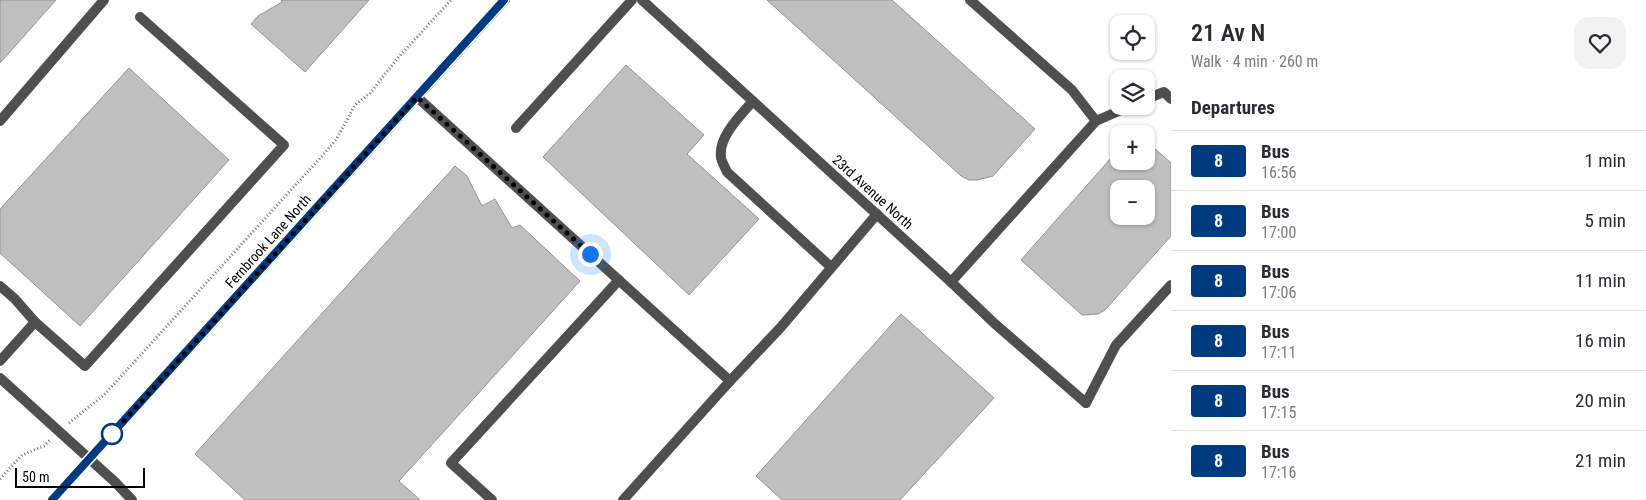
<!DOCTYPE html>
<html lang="en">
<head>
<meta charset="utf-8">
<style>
  body { margin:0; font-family:"Roboto Condensed",sans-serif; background:#f2f2f3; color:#2b2b33; height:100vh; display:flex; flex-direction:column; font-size:19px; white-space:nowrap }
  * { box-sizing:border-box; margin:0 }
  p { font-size:16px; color:#7c7c81 }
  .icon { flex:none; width:28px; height:28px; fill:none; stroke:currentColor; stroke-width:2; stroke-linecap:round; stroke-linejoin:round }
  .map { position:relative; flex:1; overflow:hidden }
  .panel { display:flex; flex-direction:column; background:#fff; width:475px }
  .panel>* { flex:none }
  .badge { padding:0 10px; border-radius:4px; font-size:18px; line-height:32px }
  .fabs { position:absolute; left:1110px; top:15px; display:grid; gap:10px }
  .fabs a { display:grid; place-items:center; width:45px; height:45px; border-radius:10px; background:#fff; box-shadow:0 1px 4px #0004; font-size:25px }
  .scale { position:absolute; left:15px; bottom:12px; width:130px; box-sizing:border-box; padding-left:5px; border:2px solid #000; border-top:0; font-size:14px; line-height:18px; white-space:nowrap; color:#000; -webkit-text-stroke:4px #fff; paint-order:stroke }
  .you { position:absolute; width:25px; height:25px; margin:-12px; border:4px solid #fff; border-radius:50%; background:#1a73e8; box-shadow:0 0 0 8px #1a73e833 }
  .map>.badge { position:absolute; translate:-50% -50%; box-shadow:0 0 0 2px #fff }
  h2 { padding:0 20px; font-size:19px; line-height:45px }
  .round { display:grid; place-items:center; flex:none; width:52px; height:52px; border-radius:15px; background:#f2f2f3 }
  .head { display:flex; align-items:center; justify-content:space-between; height:85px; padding:0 20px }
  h1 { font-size:24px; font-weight:600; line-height:38px }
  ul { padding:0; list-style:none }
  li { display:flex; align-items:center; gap:15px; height:60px; padding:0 20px; border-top:1px solid #e1e1e2 }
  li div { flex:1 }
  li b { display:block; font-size:19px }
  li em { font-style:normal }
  li .badge { min-width:55px; font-weight:700; text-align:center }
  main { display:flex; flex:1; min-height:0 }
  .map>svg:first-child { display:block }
  .building { fill:#bfbfbf; stroke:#939393; fill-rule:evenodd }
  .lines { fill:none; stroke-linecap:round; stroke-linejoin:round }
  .path { stroke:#717171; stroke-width:3; stroke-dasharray:1 2.5; stroke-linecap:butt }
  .service { stroke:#4f4f4f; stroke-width:10 }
  .minor { stroke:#4f4f4f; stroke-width:10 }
  .tertiary { stroke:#4f4f4f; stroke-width:10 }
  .line-casing { stroke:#fff; stroke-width:11 }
  .line { stroke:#003b80; stroke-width:8 }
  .walk { stroke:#000; stroke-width:5; stroke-dasharray:0 9 }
  .stop-dot { fill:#fff; stroke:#003b80; stroke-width:2.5 }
  .labels { text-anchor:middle; stroke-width:4.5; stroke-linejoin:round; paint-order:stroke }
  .street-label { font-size:14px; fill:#000; stroke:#fff }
</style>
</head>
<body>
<main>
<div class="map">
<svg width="1171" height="500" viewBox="0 0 1171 500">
  <rect width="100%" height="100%" fill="#fff"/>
  <g class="building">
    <path d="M0,0H56L0,63Z"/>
    <path d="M281,0H369L305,72L251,24L258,16L282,2Z"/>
    <path d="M767,0H892L1035,129L993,176L977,180H969L961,176Z"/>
    <path d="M626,65L704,135L687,154L759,219L689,295L543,157Z"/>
    <path d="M129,68L229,160L80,326L0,253V209Z"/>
    <path d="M1146,141L1171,163V236L1105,310L1098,314L1082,315L1021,260L1119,149V161H1146ZM1119,189H1146V216H1119Z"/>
    <path d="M455,166L467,176L482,206L495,199L512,228L520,225L580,281L399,481L420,500H245L195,454Z"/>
    <path d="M901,314L994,398L900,500H782L756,476Z"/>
  </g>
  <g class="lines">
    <g class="path">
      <path d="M69,423L104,395L323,155L336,140L355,105L370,93L397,59L451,0"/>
      <path d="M0,479L22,455L44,446L50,440"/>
    </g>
    <g class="service">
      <path d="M970,0L1072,90L1096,121"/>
      <path d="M417,97L730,381L623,500"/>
      <path d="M1146,99L1164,92L1171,99"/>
      <path d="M753,101C741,115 718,137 721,157C721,161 725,167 727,172L831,267"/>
      <path d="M0,121L104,0"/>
      <path d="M516,128L632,0"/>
      <path d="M951,282L1096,121L1130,106"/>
      <path d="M0,286L15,299L35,322"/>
      <path d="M0,361L35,322L85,366L284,145L140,17"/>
      <path d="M730,381L781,327L877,214"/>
      <path d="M1086,403L1116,345L1171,285"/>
      <path d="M492,500L451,463L619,280"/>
    </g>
    <g class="minor">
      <path d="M642,0L951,282L994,323L1086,403"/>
      <path d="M0,378L115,482L132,500"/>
    </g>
    <path class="tertiary" d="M52,500L505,0"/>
  </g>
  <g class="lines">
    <g class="line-casing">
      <path id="line" d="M52,500L504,0"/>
    </g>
    <use href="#line" class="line"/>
    <path class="walk" d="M112,434L417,97L590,254"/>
  </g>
  <circle class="stop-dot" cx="112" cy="434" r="10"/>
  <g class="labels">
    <g class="street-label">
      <text transform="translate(873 192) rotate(42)" y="5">23rd Avenue North</text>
      <text transform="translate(268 241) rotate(-48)" y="5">Fernbrook Lane North</text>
    </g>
  </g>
</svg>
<div class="fabs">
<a><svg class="icon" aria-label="locate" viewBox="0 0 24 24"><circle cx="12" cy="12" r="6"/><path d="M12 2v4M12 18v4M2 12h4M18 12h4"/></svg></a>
<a><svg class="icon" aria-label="layers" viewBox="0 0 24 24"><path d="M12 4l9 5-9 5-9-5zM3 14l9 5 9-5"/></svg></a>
<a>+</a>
<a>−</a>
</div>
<div class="scale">50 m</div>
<div class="you" style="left:590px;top:254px"></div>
</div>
<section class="panel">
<div class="head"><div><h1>21 Av N</h1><p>Walk · 4 min · 260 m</p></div><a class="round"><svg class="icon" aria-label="heart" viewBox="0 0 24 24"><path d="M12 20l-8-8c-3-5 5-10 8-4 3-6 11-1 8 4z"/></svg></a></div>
<h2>Departures</h2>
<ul>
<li><span class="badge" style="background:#003b80;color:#fff">8</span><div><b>Bus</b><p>16:56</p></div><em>1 min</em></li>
<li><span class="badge" style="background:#003b80;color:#fff">8</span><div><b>Bus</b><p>17:00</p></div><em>5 min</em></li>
<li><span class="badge" style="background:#003b80;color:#fff">8</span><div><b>Bus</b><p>17:06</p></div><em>11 min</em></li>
<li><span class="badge" style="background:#003b80;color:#fff">8</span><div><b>Bus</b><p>17:11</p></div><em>16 min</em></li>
<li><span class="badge" style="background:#003b80;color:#fff">8</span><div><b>Bus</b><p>17:15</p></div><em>20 min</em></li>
<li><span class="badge" style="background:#003b80;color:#fff">8</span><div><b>Bus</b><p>17:16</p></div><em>21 min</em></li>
</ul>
</section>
</main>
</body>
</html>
